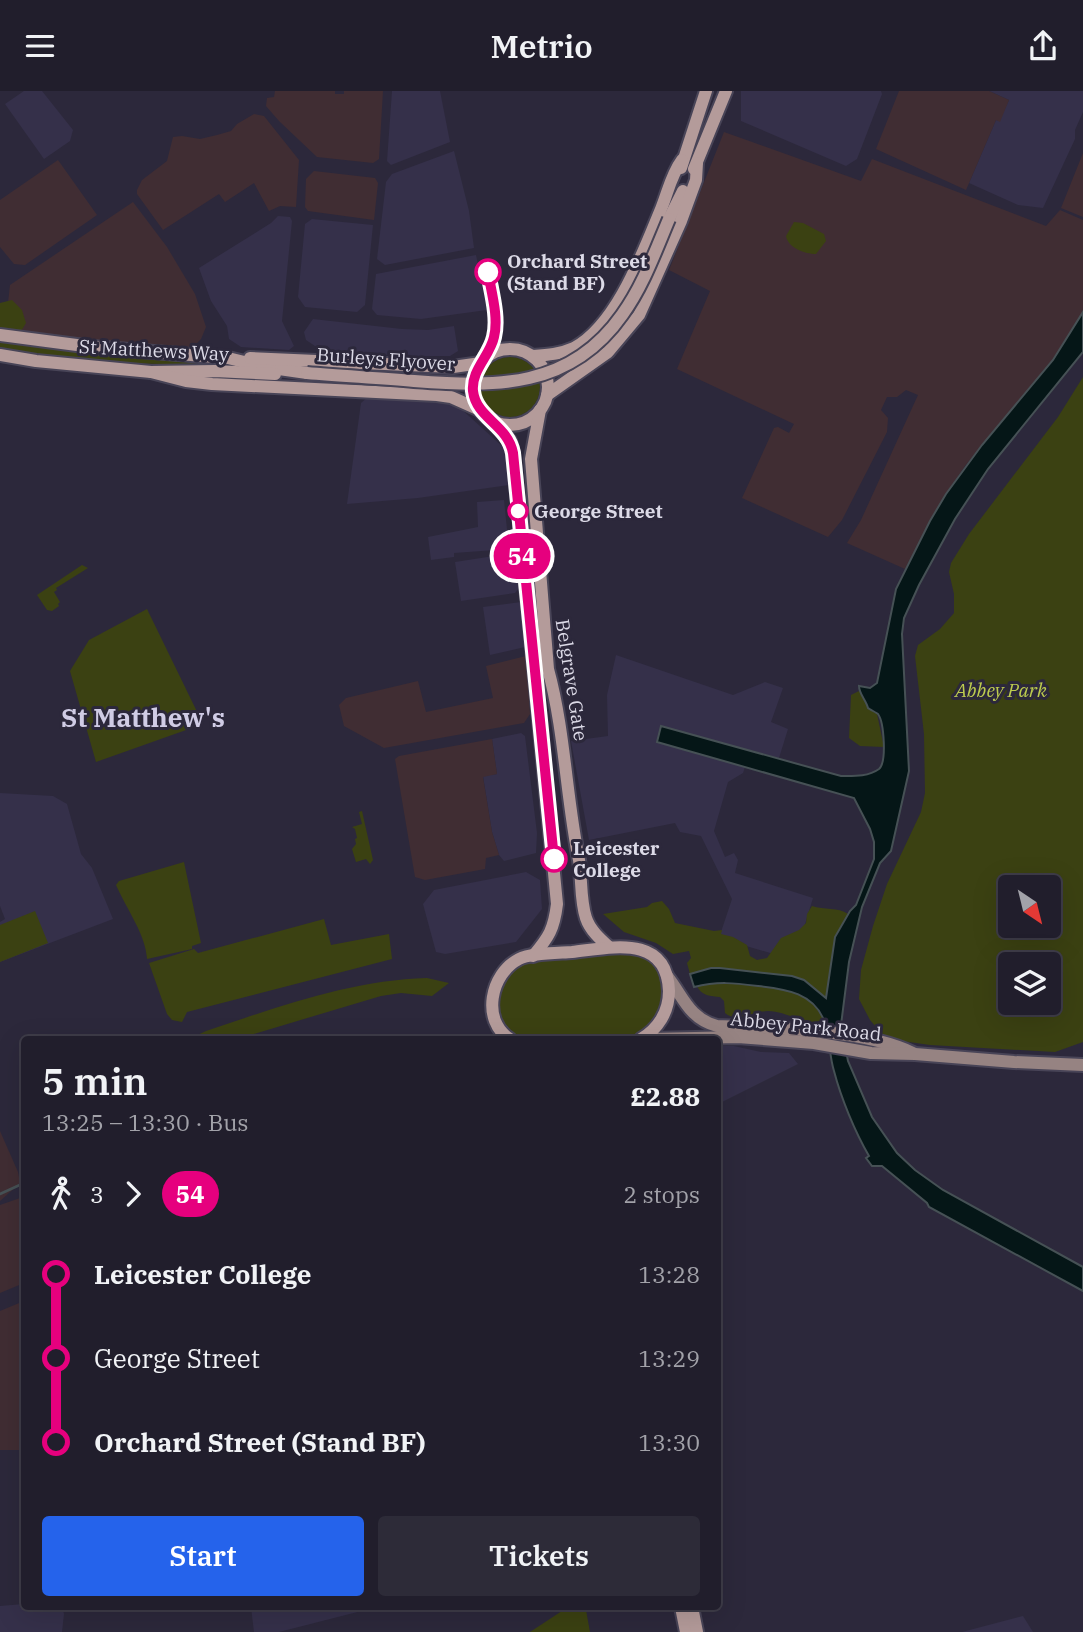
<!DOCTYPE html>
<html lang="en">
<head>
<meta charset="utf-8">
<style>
  body { margin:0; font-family:"IBM Plex Serif",serif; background:#2d2b38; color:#f1f3f6; height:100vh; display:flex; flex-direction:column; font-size:26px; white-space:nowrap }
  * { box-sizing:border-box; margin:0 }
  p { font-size:23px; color:#a2a2a9 }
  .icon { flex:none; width:38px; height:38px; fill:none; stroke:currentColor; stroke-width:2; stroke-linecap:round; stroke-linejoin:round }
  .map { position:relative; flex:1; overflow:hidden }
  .details { position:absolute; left:21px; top:945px; width:700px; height:574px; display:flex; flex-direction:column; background:#211e2c; border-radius:7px; box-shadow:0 7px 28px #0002,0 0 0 2px #3e3c48 }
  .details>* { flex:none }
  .badge { padding:0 14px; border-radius:23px; font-size:24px; line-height:46px }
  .needle { width:46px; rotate:145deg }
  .fabs { position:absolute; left:998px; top:784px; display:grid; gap:14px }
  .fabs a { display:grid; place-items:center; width:63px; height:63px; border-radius:7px; background:#211e2c; box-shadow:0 7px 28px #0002,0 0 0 2px #3e3c48; font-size:35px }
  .map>.badge { position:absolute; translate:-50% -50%; box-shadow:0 0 0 4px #fff }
  .legs { display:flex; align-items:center; gap:10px; height:77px; padding:0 21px; font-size:23px }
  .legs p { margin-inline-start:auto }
  .head { display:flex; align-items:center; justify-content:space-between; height:119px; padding:0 21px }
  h1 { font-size:38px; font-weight:600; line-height:52px }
  .button { display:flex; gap:14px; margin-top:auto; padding:14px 21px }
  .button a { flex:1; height:80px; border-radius:7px; background:#2563eb; color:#fff; font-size:28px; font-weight:600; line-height:80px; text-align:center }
  .button a+a { background:#2d2b38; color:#f1f3f6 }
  ul { padding:0 21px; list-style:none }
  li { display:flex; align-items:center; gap:24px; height:84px; font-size:26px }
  li i { display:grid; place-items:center; width:10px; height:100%; margin:0 9px; background:currentColor }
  li i::after { content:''; width:18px; height:18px; margin:-9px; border:5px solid; border-radius:50%; background:#211e2c }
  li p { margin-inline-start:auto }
  li:first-child i { background:linear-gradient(#0000 50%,currentColor 0) }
  li:last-child i { background:linear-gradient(currentColor 50%,#0000 0) }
  header { display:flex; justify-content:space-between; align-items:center; height:91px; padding:0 21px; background:#211e2c; font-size:32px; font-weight:600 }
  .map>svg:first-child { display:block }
  .built { fill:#35304a }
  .industrial { fill:#402d33 }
  .green { fill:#3b4112; fill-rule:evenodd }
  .water { fill:#051617; stroke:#465155; stroke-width:2 }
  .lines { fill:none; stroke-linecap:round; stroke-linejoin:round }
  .stream { stroke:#465155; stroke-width:2.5 }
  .secondary-casing { stroke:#484457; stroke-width:16 }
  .primary-casing { stroke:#484457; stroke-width:16 }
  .secondary { stroke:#968382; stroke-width:12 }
  .primary { stroke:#b49b9a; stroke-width:12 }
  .primary-bridge-casing { stroke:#484457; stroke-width:16; stroke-linecap:butt }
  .primary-bridge { stroke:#b49b9a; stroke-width:12 }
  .line-1-casing { stroke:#fff; stroke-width:16 }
  .line-1 { stroke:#e6007e; stroke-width:10 }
  .stop-1-dot { fill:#fff; stroke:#e6007e; stroke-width:3.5 }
  .labels { text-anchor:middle; stroke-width:6; stroke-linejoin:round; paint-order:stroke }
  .stop-label { font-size:19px; font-weight:bold; fill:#dcdae7; stroke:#2c283b; text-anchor:start }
  .street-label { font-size:19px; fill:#dcdae7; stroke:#2c283b }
  .park-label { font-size:19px; font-style:italic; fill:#bdcc4e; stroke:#2c283b }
  .district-label { font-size:26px; font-weight:bold; fill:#d0cce5; stroke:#2c283b }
</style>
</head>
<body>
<header><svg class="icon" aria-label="menu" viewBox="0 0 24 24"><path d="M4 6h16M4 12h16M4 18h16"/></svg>Metrio<svg class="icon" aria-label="share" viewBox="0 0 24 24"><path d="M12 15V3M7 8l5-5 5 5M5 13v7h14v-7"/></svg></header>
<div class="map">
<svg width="1083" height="1541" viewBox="0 0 1083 1541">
  <rect width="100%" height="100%" fill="#2c283b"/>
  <g class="built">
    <path d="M24,0H42L73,39L70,50L44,68L5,13Z"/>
    <path d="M392,0H440L450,51L391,74L387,70Z"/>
    <path d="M741,0H881L882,3L857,68L846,75L741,30Z"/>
    <path d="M989,0H1083V21L1075,39V48L1043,117L1018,114L969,92L996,29L999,30L1009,9Z"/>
    <path d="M454,60L469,120L474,157L385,174L377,168L386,91L392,83Z"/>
    <path d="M278,125L290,126L292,130L282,230L294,255L289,259L241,256L229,248L227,235L211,210L199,177L271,132Z"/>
    <path d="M312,128L373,134L365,214L357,221L305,216L298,206L305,133Z"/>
    <path d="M476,164L487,219L421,228L377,224L372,218L376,183Z"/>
    <path d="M313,228L402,238L428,239L454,235L458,260L450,265H400L321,259L306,249L304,241Z"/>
    <path d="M369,305L427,308L451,312L459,316L504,357L509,394L418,407L347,413L361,312Z"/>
    <path d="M504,409L509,458L454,462V466L431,469L428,446L478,436L477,411Z"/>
    <path d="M514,462L519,497L515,502L461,510L455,471Z"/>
    <path d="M521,511L525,556L490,564L483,516Z"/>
    <path d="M616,564L733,604L765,591L783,597L771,631L788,638L779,667L751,659L743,682L728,691L714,740L725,766L734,762L738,769L735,782L813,807L794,869L719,847L732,808L701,745L680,741L675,732L589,749L571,650L608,645L607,604Z"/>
    <path d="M521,642L525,645L537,742L536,762L504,770L499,764L492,741L483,685L497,683L492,648Z"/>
    <path d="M0,702L53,705L67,713L81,763L92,777L113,828L0,871V831L5,828L0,815Z"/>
    <path d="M526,781L540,789L542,818L516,851L445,863L436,861L423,813L434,799Z"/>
    <path d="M718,955H734L761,961L789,962L798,973L718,1013Z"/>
    <path d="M24,1513V1516H62L64,1523L62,1541H0V1515Z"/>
    <path d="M251,1516H377L279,1541H254Z"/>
    <path d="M1023,1525L1033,1541H962Z"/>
  </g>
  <g class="industrial">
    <path d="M275,0H335V3H344V0H383L379,68L373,72L317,66L279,30L266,15L267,7L274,6Z"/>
    <path d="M899,0H989L1009,9L1000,31L996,29L966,99L876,58Z"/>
    <path d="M254,23L264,25L299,69L296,116L280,115L269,120L254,92L225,111L219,103L163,139L137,103V99L142,89L167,70L173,46L182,45L200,48L217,44L231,40L237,33Z"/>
    <path d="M724,41L861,90L872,68L1046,135L1060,119L1083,129V221L1053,269L965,375L946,403L905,478L847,452L861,429L918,304L906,299L897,306H887L881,319L888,327L887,341L842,429L828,446L742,407L774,337L778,336L789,342L794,333L677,278L710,200L669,179Z"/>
    <path d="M1083,62V126L1061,117Z"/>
    <path d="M58,69L97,124L25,174L14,173L0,156V109Z"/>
    <path d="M314,80L375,87L378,92L374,129L308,120L305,116L306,88Z"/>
    <path d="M133,111L167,156L195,203L206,236L201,248L190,259L184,260L21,243L7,221L10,194Z"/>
    <path d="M526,565L530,623L524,632L384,657L344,635L339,614L346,607L418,590L426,621L493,607L486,575Z"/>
    <path d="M492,648L497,683L483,686L492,741L499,764L486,767L485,778L425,789L415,786L395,668L399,665Z"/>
    <path d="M0,1040L18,1081L20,1092L0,1110Z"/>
    <path d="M23,1106L24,1109V1192L0,1202V1114Z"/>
    <path d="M24,1210V1359H0V1220Z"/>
  </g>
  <g class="green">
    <path d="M794,131L803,132L824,143L826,150L816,163C805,163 788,157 786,145Z"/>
    <path d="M12,209L22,219L26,232L20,242L0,238V212Z"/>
    <path d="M0,247L207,274L117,272L0,258Z"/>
    <circle cx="510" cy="296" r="30"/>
    <path d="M1083,286V951L1055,961L930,954L895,949L881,942L870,929L859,908L861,879L873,835L887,793L921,721L925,702L924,643L915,565L918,554L940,538L954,522V503L949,481L951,472L969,443L1058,326ZM1010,796H1048V835H1010ZM1010,873H1048V912H1010Z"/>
    <path d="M82,474L88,477L56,497L57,499L54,501L60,511L58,513L59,515L52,520L47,519L37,504Z"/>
    <path d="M147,518L203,633L96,671L70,580L89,549Z"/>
    <path d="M859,600L866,609L868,617L877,623L884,656L860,655L849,647L851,604Z"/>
    <path d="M362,720L373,769L370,773L366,768L356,771L352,758L356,753L355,748L357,747L355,738L352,736L362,733L359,721Z"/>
    <path d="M184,771L201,852L192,855V858L147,868C146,844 126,817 116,794L119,790Z"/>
    <path d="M662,810L669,818L675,832L714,840L722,839L721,843L733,846L747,854L750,865L757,869L767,867L781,847L799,839L806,832L807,823L812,815C824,819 838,816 848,823L830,875L828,904L826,907L824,906L792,885L711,877L690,883L687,872L691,867L689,860L673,863L656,852L624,841L603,823L647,816L652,812Z"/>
    <path d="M35,820L48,852L0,871V834Z"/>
    <path d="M324,828L331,854L389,843L392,868L187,921L182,931L172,929L167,923L149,872L194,858L198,862Z"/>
    <path d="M609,856L656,866L668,911L641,948H510L496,934L495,894L520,867Z"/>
    <path d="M427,887L449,892L432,905L401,902L381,905L237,948H189L206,940C278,916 351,889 427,887Z"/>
    <path d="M715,890L792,900L813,912L824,929C804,936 788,920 768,920C755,920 735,932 725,922L724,910L720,906C711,905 701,905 697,895Z"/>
    <path d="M568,1516H581L586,1519L590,1541H530Z"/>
  </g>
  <path class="water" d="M1083,221V261L988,378L955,428L919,494L904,527L902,543L909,680L891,760L880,772L862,816L849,871L841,934L848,970L872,1026L897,1062L915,1079L943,1099L1083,1176V1200L929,1116L927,1112L882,1075H872L866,1067L869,1065C855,1041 841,1007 834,980C829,964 830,947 825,932C815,902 786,898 758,895C734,892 718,890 694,896L690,883L711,877H720L792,885L804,889L826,907L835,846L850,820L856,814L874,768V751L870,738L854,707L657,651L661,635L841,685C853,685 868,686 879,678C887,671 884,631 878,623C877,622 869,618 868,617C866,609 859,603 859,595L870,597L877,592L896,498L930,430L946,403L982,354L1053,269Z"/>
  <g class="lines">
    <path class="stream" d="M0,1103L24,1092"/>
    <g class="secondary-casing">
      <g id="secondary">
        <path d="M667,885C683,905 689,928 717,935C772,937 865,938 913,962"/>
        <path d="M651,948L738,946L814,952L871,962L915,963L1014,971L1083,974"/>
      </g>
    </g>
    <g class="primary-casing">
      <g id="primary">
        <path d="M681,77L706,0"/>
        <path d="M694,78L726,0"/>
        <path d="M669,128L683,100"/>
        <path d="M0,244L92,256L228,267L265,276L307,282"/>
        <circle cx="510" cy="296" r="38"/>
        <path d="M0,264L36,270L151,281L215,280L275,283"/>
        <path d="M533,265C547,264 561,263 574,257C617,234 643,161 661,118C668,101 671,84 682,69"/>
        <path d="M250,267L453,276L481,272"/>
        <path d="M151,281L186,290L212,293L437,304L451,306L480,319"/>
        <path d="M547,304L608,261L639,224L681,130L696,89L697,72"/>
        <path d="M540,319L531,368L548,578C565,640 566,706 579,769C582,787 580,809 586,827C590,839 600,848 609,856"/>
        <path d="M495,331L510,350L513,362L557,813C554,838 549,846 533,865"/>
        <path d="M510,948C481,930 490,883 519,868C530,862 558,862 572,861C610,857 667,842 669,900C669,921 658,938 641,948"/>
        <path d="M681,1516L686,1541"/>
        <path d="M692,1516L697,1541"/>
      </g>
    </g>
    <use href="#secondary" class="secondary"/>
    <use href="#primary" class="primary"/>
    <g class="primary-bridge-casing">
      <path id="primary-bridge" d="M307,282C343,285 379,287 414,290C496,296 570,298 622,224C643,195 655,161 669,128"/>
    </g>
    <use href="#primary-bridge" class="primary-bridge"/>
  </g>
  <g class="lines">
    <g class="line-1-casing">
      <path id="line-1" d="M488,181C491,200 499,226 494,246C490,265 471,279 473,300C476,327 508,334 513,362L554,768"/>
    </g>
    <use href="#line-1" class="line-1"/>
  </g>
  <g class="stop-1-dot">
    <circle cx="488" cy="181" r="12"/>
    <circle cx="518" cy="420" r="9"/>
    <circle cx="554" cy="768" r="12"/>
  </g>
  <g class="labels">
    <g class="stop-label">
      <text x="507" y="177">Orchard Street<tspan x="507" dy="22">(Stand BF)</tspan></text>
      <text x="534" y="427">George Street</text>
      <text x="573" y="764">Leicester<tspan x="573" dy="22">College</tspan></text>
    </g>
    <g class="street-label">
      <text transform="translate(154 259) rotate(3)" y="7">St Matthews Way</text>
      <text transform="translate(386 268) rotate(4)" y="7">Burleys Flyover</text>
      <text transform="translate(572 589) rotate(81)" y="7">Belgrave Gate</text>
      <text transform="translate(806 935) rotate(6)" y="7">Abbey Park Road</text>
    </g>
    <g class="park-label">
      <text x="1001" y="606">Abbey Park</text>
    </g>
    <g class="district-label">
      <text x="143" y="636">St Matthew's</text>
    </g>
  </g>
</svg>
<div class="fabs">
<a><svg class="needle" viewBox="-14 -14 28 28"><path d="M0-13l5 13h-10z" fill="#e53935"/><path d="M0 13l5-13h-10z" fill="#a2a2a9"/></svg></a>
<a><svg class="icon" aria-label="layers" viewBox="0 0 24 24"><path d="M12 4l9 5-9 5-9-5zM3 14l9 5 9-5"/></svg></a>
</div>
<b class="badge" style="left:522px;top:465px;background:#e6007e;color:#fff">54</b>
<section class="details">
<div class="head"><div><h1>5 min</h1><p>13:25 – 13:30 · Bus</p></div><b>£2.88</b></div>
<div class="legs"><svg class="icon" aria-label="walk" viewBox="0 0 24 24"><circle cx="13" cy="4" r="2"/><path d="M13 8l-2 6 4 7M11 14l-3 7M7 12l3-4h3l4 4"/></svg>3<svg class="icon" aria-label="forward" viewBox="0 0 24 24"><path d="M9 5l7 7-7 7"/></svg><b class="badge" style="background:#e6007e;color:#fff">54</b><p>2 stops</p></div>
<ul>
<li><i style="color:#e6007e"></i><b>Leicester College</b><p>13:28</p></li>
<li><i style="color:#e6007e"></i><span>George Street</span><p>13:29</p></li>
<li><i style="color:#e6007e"></i><b>Orchard Street (Stand BF)</b><p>13:30</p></li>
</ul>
<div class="button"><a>Start</a><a>Tickets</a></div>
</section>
</div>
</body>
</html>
